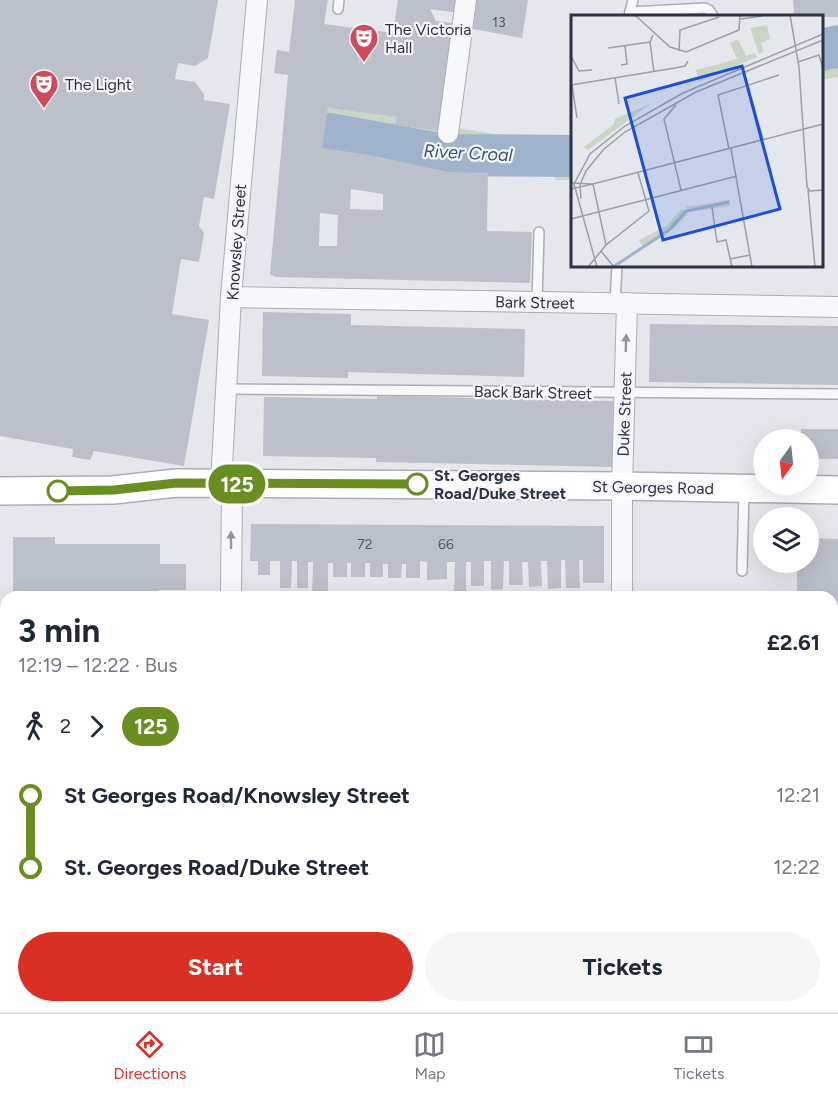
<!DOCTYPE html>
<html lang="en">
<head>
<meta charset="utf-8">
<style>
  body { margin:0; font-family:Figtree,sans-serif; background:#f6f6f7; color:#1f2937; height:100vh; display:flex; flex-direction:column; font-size:22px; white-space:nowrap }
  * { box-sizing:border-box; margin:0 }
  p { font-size:20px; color:#747a83 }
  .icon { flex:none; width:33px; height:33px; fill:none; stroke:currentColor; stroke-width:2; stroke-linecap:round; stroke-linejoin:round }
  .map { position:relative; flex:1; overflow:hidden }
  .drawer { position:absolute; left:0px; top:591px; width:838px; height:422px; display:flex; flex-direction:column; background:#fff; border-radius:18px 18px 0 0; box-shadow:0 6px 24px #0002 }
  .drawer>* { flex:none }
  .badge { padding:0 12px; border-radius:20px; font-size:21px; line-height:39px }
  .needle { width:39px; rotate:195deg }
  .tools { position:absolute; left:753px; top:429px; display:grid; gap:12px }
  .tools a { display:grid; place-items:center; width:66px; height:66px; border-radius:50%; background:#fff; box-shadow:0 6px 24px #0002; font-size:30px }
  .map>.badge { position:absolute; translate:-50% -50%; box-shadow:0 0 0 3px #fff }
  .legs { display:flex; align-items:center; gap:9px; height:66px; padding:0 18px; font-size:20px }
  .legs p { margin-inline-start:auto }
  .head { display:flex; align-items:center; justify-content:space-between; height:102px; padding:0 18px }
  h1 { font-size:33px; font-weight:700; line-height:45px }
  .action { display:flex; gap:12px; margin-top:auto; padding:12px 18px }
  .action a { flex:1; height:69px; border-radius:36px; background:#d93025; color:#fff; font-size:24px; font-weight:700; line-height:69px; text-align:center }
  .action a+a { background:#f6f6f7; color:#1f2937 }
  ul { padding:0 18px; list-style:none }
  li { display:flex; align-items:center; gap:21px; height:72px; font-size:22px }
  li i { display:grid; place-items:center; width:9px; height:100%; margin:0 8px; background:currentColor }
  li i::after { content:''; width:15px; height:15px; margin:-8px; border:4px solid; border-radius:50%; background:#fff }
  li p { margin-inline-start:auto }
  li:first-child i { background:linear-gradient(#0000 50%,currentColor 0) }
  li:last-child i { background:linear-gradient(currentColor 50%,#0000 0) }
  .menu { display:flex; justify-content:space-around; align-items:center; height:84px; border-top:2px solid #e0e1e3; background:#fff; font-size:16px; color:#747a83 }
  .menu a { display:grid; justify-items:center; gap:3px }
  .menu .selected { color:#d93025 }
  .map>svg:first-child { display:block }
  .green { fill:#c9d6c5 }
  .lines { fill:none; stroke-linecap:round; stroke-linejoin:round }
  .river { stroke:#9fb4cc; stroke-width:42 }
  .building { fill:#bbc0ca; fill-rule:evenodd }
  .lane-casing { stroke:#a9aeb7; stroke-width:12 }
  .street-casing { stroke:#a9aeb7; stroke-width:22 }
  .secondary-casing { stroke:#a9aeb7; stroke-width:30 }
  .primary-casing { stroke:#a3abb8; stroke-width:33 }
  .path { stroke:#c2c5cb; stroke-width:4; stroke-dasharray:4.5 4.5; stroke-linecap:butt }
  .lane { stroke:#f7f8fa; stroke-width:9 }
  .street { stroke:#f7f8fa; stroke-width:20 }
  .secondary { stroke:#fff; stroke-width:27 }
  .primary { stroke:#fff; stroke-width:30 }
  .oneway { fill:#9196a0 }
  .line-1-casing { stroke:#fff; stroke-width:14 }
  .line-1 { stroke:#6b8e23; stroke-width:9 }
  .stop-1-dot { fill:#fff; stroke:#6b8e23; stroke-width:3 }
  .labels { text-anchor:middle; stroke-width:4.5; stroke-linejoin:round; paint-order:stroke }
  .number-label { font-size:14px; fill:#4f5766 }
  .poi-label { font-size:16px; fill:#2b3445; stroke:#f4f6f9; text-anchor:start }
  .street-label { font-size:16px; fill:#2b3445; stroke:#f4f6f9 }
  .stop-label { font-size:16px; font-weight:bold; fill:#2b3445; stroke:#f4f6f9; text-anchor:start }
  .water-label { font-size:18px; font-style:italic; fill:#34527a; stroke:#f4f6f9 }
  .inset-river { fill:none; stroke:#9fb4cc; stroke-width:3 }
  .inset-road { fill:none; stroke:#9a9fa9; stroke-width:1.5 }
  .view { fill:#1d4ed8; fill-opacity:0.15; stroke:#1d4ed8; stroke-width:3 }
  .inset-edge { fill:none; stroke:#2b3445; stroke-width:3 }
</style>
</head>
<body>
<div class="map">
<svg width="838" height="1012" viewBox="0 0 838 1012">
  <rect width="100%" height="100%" fill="#e4e7ec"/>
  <g class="green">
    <path d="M838,31V77L822,80V33Z"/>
    <path d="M328,108L396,117L395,126L445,132L452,127L493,134L572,135V180H555V174L449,172L370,155L322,148Z"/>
    <path d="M838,860V905H833L832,862Z"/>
    <path d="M193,1007V1006L323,1007L322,1012H157Z"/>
  </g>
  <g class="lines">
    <g class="river">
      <path d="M822,50L838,46"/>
      <path d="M329,134L445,155L572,156"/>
    </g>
  </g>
  <g class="building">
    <path d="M0,0H218L208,58L195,66L178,63L175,79L195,82L204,94V100L230,104L214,199L204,197L199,226L204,233L199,262L181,259L172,314L209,320L184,466L94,451L90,460L72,457L73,449L0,436Z"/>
    <path d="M295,0H328L324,24L393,33L398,0H461L460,13L430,9L436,21L459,24L445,132L395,125L396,117L328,108L322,148L370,155L449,172L488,173L487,231L532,232L530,283L275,277L270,274L288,75L274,73L277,50L289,52ZM351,189L383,194V210L350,209ZM320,213L338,215L337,246H319Z"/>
    <path d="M477,0H528L522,38L473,29Z"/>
    <path d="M793,0H838V17L794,16Z"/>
    <path d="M263,312L351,314V325L525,329L524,377L348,372V378L262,376Z"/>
    <path d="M650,324L838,326V385L649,382Z"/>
    <path d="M377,396L613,401L612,467L376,462V458L263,456L264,397L377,399Z"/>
    <path d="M801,429H838V459H808V440H800Z"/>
    <path d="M251,524L604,526V583H583V560H579L580,588H566L565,560H561V588L548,589L547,561H541L542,586L529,587L528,562H522L523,585H509V561H504L503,589L491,590V561H484V586H471V562H466V592H454L455,562H447V579L427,580V562L420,561V578H406V564H402L401,578H388V564H383V577H370V563H365V577H351V563H347V577H333V563H328V596H312L313,562H308V588H297V561H292L291,588H280V561H270V575H258V561H250Z"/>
    <path d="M13,537H55V544H160V564H186V590H159V597H13Z"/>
    <path d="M808,538L838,539V605H832V597H797V562H808Z"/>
    <path d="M838,726V760L832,762V728Z"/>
    <rect x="832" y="906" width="6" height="27"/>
    <path d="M388,1006H416L415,1012H387Z"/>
    <path d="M431,1006H479V1012H430Z"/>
    <path d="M622,1006H650L649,1012H622Z"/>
    <rect x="659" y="1006" width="79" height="6"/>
    <path d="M746,1006H831L838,1007V1012H746Z"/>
  </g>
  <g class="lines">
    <g class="lane-casing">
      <g id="lane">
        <path d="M338,9L339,0"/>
        <path d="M630,12L705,8L709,10L713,16"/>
        <path d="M629,16L633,0"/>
        <path d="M537,302L539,232"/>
        <path d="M615,303L617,266"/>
        <path d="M227,389L838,394"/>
        <path d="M742,571L744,490"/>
        <path d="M0,685H6"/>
        <path d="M832,975L838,976"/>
      </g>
    </g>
    <g class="street-casing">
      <g id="street">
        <path d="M448,133L466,0"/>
        <path d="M231,297L838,307"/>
        <path d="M221,484L231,297L257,0"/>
        <path d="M231,597L232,484"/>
        <path d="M622,597V486L627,303"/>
        <path d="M0,877L3,888L6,890"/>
      </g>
    </g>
    <g class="secondary-casing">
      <path id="secondary" d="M0,491L113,490L176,483L622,486L838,490"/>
    </g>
    <g class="primary-casing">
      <g id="primary">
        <path d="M832,806L838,804"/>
        <path d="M832,838L838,837"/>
        <path d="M0,966L6,965"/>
        <path d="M4,1012L46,1006"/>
      </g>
    </g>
    <g class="path">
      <path d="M257,1006L261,1012"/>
      <path d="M189,1012L204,1006"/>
      <path d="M237,1012L239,1006"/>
      <path d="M308,1012V1006"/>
      <path d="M600,1012L601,1006"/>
    </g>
    <use href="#lane" class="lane"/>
    <use href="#street" class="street"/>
    <use href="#secondary" class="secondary"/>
    <use href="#primary" class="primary"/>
  </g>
  <defs><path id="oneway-solid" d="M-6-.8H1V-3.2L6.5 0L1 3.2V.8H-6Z" transform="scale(1.5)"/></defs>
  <g class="oneway">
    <use href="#oneway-solid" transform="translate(626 343) rotate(-88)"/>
    <use href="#oneway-solid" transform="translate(231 540) rotate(-90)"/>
  </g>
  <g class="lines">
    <g class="line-1-casing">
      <path id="line-1" d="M58,491L114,490L176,483L417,484"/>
    </g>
    <use href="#line-1" class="line-1"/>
  </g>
  <defs>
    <g id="theatre-pin" transform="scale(1.5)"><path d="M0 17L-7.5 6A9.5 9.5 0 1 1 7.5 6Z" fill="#d1495b" stroke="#f4f6f9"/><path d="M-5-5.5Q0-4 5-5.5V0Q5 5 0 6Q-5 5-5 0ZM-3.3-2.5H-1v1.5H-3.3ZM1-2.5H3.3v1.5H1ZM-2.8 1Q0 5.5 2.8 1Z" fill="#fff"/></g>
  </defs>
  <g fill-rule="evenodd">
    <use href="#theatre-pin" x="364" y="38"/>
    <use href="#theatre-pin" x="44" y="84"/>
  </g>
  <g class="stop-1-dot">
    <circle cx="417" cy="484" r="10"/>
    <circle cx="58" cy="491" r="10"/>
  </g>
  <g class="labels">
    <g class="number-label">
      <text x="499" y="27">13</text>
      <text x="365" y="549">72</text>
      <text x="446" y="549">66</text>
    </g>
    <g class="poi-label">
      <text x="385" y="35">The Victoria<tspan x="385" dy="18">Hall</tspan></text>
      <text x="65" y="90">The Light</text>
    </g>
    <g class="street-label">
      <text transform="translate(236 242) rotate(-86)" y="6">Knowsley Street</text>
      <text transform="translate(535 302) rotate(1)" y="6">Bark Street</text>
      <text transform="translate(533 392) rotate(1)" y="6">Back Bark Street</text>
      <text transform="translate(624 414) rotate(-88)" y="6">Duke Street</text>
      <text transform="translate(653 487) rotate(1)" y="6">St Georges Road</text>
    </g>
    <g class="stop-label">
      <text x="434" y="481">St. Georges<tspan x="434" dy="18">Road/Duke Street</tspan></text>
    </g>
    <g class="water-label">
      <text transform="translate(468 153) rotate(3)" y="6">River Croal</text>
    </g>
  </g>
  <g transform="translate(571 15)">
    <rect width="252" height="252" fill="#e4e7ec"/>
    <path d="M196,10L199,24L190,28L193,37L188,39L179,13ZM167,24L175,41L184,38L186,42L127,67L125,55L166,44L159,28ZM81,88L17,135L13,132L43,109L44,104ZM159,185V191L119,197L115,192ZM111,194L117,199L101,215L71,231L68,225L95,211Z" fill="#c9d6c5"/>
    <path class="inset-river" d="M42,252L98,215L115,196L158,187"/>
    <path class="inset-road" d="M64,0L99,32L115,37L168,15L169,0M219,0L228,52L236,172L239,176L252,175M170,4L191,1M82,20L79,27L83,57M37,33L79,27M108,36L109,15L148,2M0,41L8,56L21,55M227,47L248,40L252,54M50,50L56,49L54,31M44,63L48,89M0,70L104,53L114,51L117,46M1,70L6,103M177,72L192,124M105,90L93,104L110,175M158,134L147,80L208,60M160,134L181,252M0,168L22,169L252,109M22,169L35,230M0,174L22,169M237,175L244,252M10,184L9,170L15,156L32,135L54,117L125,77L252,25M141,192L146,227L155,225L161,252M0,204L166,161M30,236L43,252M159,244L179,240M17,252L35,230L78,196L67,158M26,252L3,169L19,139L54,111L112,78L252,19"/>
    <path class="view" d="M171,51L209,194L92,225L54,83Z"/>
    <rect width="252" height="252" class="inset-edge"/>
  </g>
</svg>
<div class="tools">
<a><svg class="needle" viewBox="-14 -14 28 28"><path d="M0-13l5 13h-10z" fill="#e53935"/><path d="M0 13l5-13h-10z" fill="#747a83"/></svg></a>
<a><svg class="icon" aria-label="layers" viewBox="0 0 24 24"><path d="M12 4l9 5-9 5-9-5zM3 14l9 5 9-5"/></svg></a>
</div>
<b class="badge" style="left:237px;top:484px;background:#6b8e23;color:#fff">125</b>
<section class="drawer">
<div class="head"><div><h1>3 min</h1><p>12:19 – 12:22 · Bus</p></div><b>£2.61</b></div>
<div class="legs"><svg class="icon" aria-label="walk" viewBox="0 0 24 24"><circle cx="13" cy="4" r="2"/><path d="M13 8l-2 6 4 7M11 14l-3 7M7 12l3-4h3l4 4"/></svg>2<svg class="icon" aria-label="forward" viewBox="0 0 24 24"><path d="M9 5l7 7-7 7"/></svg><b class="badge" style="background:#6b8e23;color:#fff">125</b></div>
<ul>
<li><i style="color:#6b8e23"></i><b>St Georges Road/Knowsley Street</b><p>12:21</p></li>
<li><i style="color:#6b8e23"></i><b>St. Georges Road/Duke Street</b><p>12:22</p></li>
</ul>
<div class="action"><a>Start</a><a>Tickets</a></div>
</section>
</div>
<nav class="menu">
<a class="selected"><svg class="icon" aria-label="directions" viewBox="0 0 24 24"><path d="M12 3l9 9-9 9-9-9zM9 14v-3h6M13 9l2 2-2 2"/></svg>Directions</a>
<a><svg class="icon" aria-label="map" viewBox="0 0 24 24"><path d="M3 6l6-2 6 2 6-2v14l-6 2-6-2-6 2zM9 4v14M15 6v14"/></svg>Map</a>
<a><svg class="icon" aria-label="tickets" viewBox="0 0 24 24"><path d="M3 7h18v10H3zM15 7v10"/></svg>Tickets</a>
</nav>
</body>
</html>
